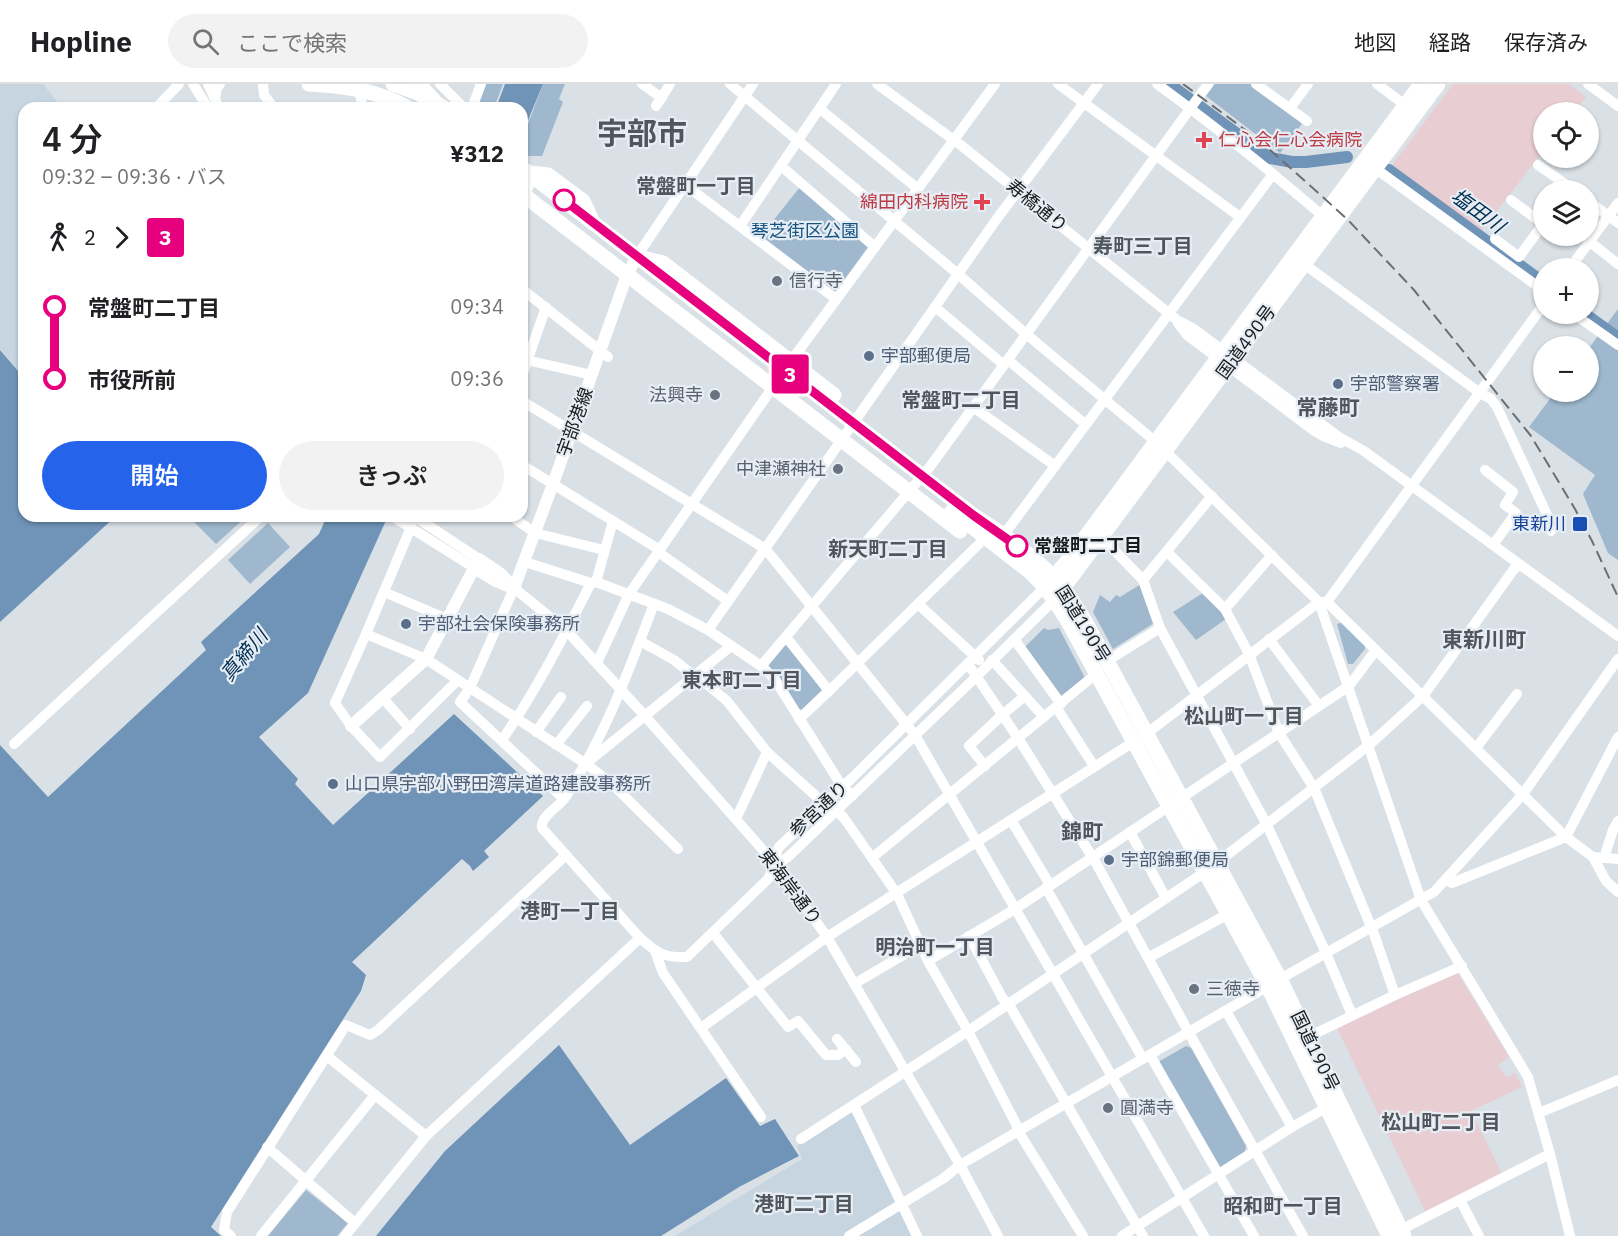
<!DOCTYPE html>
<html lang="ja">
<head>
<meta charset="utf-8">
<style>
  body { margin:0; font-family:"IBM Plex Sans","Noto Sans JP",sans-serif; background:#f2f2f2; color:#202124; height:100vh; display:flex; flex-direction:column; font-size:22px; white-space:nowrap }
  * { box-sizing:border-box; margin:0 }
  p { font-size:20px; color:#757577 }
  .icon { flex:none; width:33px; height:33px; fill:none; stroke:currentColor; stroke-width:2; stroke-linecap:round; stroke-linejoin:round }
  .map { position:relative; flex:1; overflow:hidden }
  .panel { position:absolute; left:18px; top:18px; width:510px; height:420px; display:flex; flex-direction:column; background:#fff; border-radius:18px; box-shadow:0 2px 4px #0004 }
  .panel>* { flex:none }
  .badge { padding:0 12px; border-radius:4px; font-size:21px; line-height:39px }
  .tools { position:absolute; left:1533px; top:18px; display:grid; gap:12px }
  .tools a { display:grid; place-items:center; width:66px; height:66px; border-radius:50%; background:#fff; box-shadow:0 2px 4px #0004; font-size:30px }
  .map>.badge { position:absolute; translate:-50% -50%; box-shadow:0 0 0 3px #fff }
  .legs { display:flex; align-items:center; gap:9px; height:66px; padding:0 24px; font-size:20px }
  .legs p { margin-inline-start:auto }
  .headline { display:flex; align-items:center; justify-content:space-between; height:102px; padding:0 24px }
  h1 { font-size:33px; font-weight:600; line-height:45px }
  .primary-button { display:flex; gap:12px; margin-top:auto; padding:12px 24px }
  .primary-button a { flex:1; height:69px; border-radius:36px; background:#2563eb; color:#fff; font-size:24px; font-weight:600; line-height:69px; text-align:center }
  .primary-button a+a { background:#f2f2f2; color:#202124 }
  ul { padding:0 24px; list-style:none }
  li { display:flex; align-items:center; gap:21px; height:72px; font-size:22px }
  li i { display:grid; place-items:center; width:9px; height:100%; margin:0 8px; background:currentColor }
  li i::after { content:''; width:15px; height:15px; margin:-8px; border:4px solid; border-radius:50%; background:#fff }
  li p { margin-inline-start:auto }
  li:first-child i { background:linear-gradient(#0000 50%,currentColor 0) }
  li:last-child i { background:linear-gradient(currentColor 50%,#0000 0) }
  header { display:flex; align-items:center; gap:36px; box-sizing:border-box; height:84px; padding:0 30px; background:#fff; border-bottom:2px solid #e0e0e0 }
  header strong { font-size:28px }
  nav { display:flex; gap:33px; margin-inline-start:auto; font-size:21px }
  .search { width:420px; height:54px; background:#f2f2f2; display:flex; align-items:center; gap:15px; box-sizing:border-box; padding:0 21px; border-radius:33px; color:#757577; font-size:22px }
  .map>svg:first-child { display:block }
  .built { fill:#c7d5e0 }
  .education { fill:#e8cdd2 }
  .green { fill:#9fb8cd }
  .water { fill:#6f94b7 }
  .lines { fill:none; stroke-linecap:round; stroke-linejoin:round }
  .river { stroke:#6f94b7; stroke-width:12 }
  .minor { stroke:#fff; stroke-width:10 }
  .major { stroke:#fff; stroke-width:12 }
  .highway { stroke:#fff; stroke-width:15 }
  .rail { stroke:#6a6f73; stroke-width:2; stroke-dasharray:12 6; stroke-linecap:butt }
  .line-1-casing { stroke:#fff; stroke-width:14 }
  .line-1 { stroke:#e6007e; stroke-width:9 }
  .health-dot { fill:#e0444e; stroke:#e6edf4; stroke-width:2 }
  .stop-1-dot { fill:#fff; stroke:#e6007e; stroke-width:3 }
  .worship-dot { fill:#6b7280; stroke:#e6edf4; stroke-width:2 }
  .service-dot { fill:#5c6f8a; stroke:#e6edf4; stroke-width:2 }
  .transit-dot { fill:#1a4fb4; stroke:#e6edf4; stroke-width:2 }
  .labels { text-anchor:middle; stroke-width:4.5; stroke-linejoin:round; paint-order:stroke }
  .health-label { font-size:18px; fill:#be3a42; stroke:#e6edf4; text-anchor:start }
  .street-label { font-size:18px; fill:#181b1d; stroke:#e6edf4 }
  .park-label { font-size:18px; fill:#155481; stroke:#e6edf4 }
  .worship-label { font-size:18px; fill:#5b616d; stroke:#e6edf4; text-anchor:start }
  .service-label { font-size:18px; fill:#4e5e75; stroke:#e6edf4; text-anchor:start }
  .transit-label { font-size:18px; fill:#164399; stroke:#e6edf4; text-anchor:end }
  .stop-label { font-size:18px; font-weight:bold; fill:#181b1d; stroke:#e6edf4; text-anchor:start }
  .neighbourhood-label { font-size:20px; font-weight:bold; fill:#50565b; stroke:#e6edf4 }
  .water-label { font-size:20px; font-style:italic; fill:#002e50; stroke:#e6edf4 }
  .quarter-label { font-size:21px; font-weight:bold; fill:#50565b; stroke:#e6edf4 }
  .town-label { font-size:30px; font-weight:bold; fill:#50565b; stroke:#e6edf4 }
</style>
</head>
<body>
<header>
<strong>Hopline</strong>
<div class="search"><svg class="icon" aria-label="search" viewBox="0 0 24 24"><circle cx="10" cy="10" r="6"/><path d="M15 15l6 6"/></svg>ここで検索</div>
<nav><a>地図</a><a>経路</a><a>保存済み</a></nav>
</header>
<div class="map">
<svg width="1618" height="1152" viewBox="0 0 1618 1152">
  <rect width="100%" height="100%" fill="#d9e0e6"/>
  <g class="built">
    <path d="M0,0H43L62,24H24V294L0,265Z"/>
    <path d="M850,1029L856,1031L911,1152H675L802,1075L797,1062Z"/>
  </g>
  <g class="education">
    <path d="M1453,0H1569L1586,13L1574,28H1544L1543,67L1480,149L1390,84Z"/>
    <path d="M1457,888L1509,973L1498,981L1506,993L1515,989L1522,1003L1471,1027L1502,1090L1425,1127L1337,944Z"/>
  </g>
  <g class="green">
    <path d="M486,0H503L494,24H478L477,21Z"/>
    <path d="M543,0H565L559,15L563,18L542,72H528L522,68V56Z"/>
    <path d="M1215,0H1252L1304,37L1280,69L1206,12Z"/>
    <path d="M800,103L868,163L836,207H833L761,152Z"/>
    <path d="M1618,225V476L1608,469L1583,410L1595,391L1529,343L1555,308H1588L1589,264Z"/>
    <path d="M188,432H247L216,460Z"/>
    <path d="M268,439L290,463L250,500L228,476Z"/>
    <path d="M1141,500L1154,539L1113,565L1093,528L1100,511L1110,518L1116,511L1120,513Z"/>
    <path d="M1203,509L1220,526L1226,535L1196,556L1173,528Z"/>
    <path d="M1343,538L1365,561V565L1353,580H1348L1337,540Z"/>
    <path d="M1044,544L1048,546L1059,544L1085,594L1061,612L1025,563Z"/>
    <path d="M786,560L824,604L802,626L799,625L776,588L770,585L769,581Z"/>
    <path d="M1186,962L1191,964L1246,1062L1245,1068L1221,1083H1218L1158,978Z"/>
    <path d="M306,1106L348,1139L337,1152H268Z"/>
  </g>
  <g class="water">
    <path d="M505,0H543L522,51V24H496Z"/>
    <path d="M0,266L24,294V432H116L0,538Z"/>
    <path d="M327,432H388L308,609L259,653L298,695L295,700L333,741L454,630L543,712L484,767L489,773L473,787L470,782L462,775L352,878L366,891L361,907L211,1143L221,1152H0V661L48,713L206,566L201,558L319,450Z"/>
    <path d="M559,961L630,1061L726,994L760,1042L775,1035L799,1072L739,1103L661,1152H376L445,1067Z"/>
  </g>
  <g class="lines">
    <g class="river">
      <path d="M1169,0L1270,74L1292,78H1306L1347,73"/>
      <path d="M1389,86L1544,199"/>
      <path d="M1585,230L1618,254"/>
    </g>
    <g class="minor">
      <path d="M193,0L208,24"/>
      <path d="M208,0L219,24"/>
      <path d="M263,0L264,11L274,24"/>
      <path d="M422,0L436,15"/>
      <path d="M440,0L464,24"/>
      <path d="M642,0L662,14"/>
      <path d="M730,0L958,190L1026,250L1156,358L1319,518L1421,816L1528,993L1550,1070L1570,1152"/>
      <path d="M877,0L962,62L1177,236L1194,245L1339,353L1364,367L1618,552"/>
      <path d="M1058,0L1240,133"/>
      <path d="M1157,0C1215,42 1269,86 1323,132"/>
      <path d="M1256,0L1307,37"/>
      <path d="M1377,0L1405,21"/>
      <path d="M1588,0L1618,22"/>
      <path d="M357,5L360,11L363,24"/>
      <path d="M215,15L217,4L220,0"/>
      <path d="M656,22L670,0"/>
      <path d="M156,24L179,0"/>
      <path d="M472,24L481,0"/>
      <path d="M1290,24L1308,0"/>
      <path d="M820,25L918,105"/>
      <path d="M1538,81L1574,106"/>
      <path d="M781,82L875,163"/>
      <path d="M1372,82L1544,207"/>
      <path d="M684,100L836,215"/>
      <path d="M1588,117L1618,139"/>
      <path d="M522,121L529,101"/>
      <path d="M740,142L836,0"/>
      <path d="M1495,155L1519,173L1543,140L1511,116"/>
      <path d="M1590,158L1618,180"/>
      <path d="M637,172L753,0"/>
      <path d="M1304,180L1480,309L1491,315L1497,323L1548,433L1551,447"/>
      <path d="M1570,184L1618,119"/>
      <path d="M522,205L608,273"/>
      <path d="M935,223L1004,281"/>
      <path d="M1574,230L1618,261"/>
      <path d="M1178,239L1187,251L1313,346L1323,352L1341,359"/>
      <path d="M522,275L592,291"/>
      <path d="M1008,276L1085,340"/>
      <path d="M522,292L546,223"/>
      <path d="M522,317L756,459L765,465L772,473L915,651L1204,1152"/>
      <path d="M973,323L1054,381"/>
      <path d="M522,381L660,466"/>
      <path d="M1485,386L1513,408L1505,421L1516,429L1493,461"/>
      <path d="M392,432L473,483"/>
      <path d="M414,432L409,448L366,550L426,575L586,680L612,700L678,765"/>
      <path d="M414,432L479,475"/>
      <path d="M511,432L535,449L604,466"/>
      <path d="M1008,445L1273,90"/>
      <path d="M1100,455L1109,461L1143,496L1160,544L1267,741L1326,869L1352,931"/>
      <path d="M658,468L728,517"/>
      <path d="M1167,468L1225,525L1249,570L1279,649L1314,704L1374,850L1395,911"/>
      <path d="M525,478L591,499L596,498L668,525L708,546L761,582L774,594L838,696L852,712"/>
      <path d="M1143,496L1212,412"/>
      <path d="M596,498L613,437"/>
      <path d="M384,508L447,535"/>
      <path d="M1327,518L1544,220"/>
      <path d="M654,520C631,580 609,642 575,697C571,703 568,711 563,716C556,725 540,733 542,744L640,854C657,869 664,874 687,873L768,795L775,781L776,770L779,763L851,695L1045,503"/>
      <path d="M918,520L979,576"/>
      <path d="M1225,525L1272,471"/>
      <path d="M708,546L996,136L1098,0"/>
      <path d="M366,550L335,619L351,642L380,673L457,597"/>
      <path d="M786,553L829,607"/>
      <path d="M1014,555L1061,620"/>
      <path d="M1269,555L1319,622"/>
      <path d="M640,557L674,576L694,592L702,596L727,617L767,668L817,713L827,718L844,734L897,810L928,877L968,947L1016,1040L1018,1047L1083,1152"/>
      <path d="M992,576L1044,633"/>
      <path d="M1107,577L1160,544"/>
      <path d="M597,579L629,510L791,277L995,0"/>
      <path d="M968,580L1018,654L1096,779L1193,956L1303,1152"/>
      <path d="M761,582L929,384L1208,0"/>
      <path d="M382,613L410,645"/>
      <path d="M1056,623L1094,682"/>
      <path d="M799,635L829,607L979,460"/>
      <path d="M536,648L561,613"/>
      <path d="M502,656C536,607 564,552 591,499"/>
      <path d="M14,660L261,432"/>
      <path d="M556,661L587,622"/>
      <path d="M1476,664L1517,610"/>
      <path d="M589,677L731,562"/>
      <path d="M985,682L969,662L1002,631L1025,612"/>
      <path d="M564,715L460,618L470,604L514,504L567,547L645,632L762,765L785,794L827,853L960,1081L998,1152"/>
      <path d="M736,735L767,668"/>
      <path d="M1011,736L1050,801"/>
      <path d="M1130,748L1166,814"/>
      <path d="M873,773L1096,590"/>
      <path d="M1593,773L1606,797L1618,808"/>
      <path d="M1604,774L1613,746L1618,737"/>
      <path d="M775,781L788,773L977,592L1054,516"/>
      <path d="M1446,796L1452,799L1566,753L1618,653"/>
      <path d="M1046,804L1143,975"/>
      <path d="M713,849L788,943L798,937L826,971H838L846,965"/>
      <path d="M969,852L1003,915L1008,919L1143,1152"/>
      <path d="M655,867L663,889L761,1033"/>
      <path d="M1148,874L1228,830"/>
      <path d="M928,877L1015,825L1349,602L1376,566"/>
      <path d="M854,900L922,860"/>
      <path d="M1226,927L1292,1043"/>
      <path d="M701,944L827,853L1146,650L1319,518H1327L1566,753L1593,773L1618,775"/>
      <path d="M1308,953L1395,911L1462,882"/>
      <path d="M837,955L856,978"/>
      <path d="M1150,971L1254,1152"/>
      <path d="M327,972L426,1052"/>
      <path d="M854,1021L917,1152"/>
      <path d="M1539,1029L1618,996"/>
      <path d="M801,1055L968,947L1205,788L1369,661L1423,612L1514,485L1520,481"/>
      <path d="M267,1063L355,1139"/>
      <path d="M1460,1116L1479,1152"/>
      <path d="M1397,1150L1410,1141L1550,1070"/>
      <path d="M231,1152L224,1146L227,1128L346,941L370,951L378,946L566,771"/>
      <path d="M261,1152L375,1011"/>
      <path d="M345,1152L426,1052L640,854"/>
      <path d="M849,1152L944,1094L960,1081L1280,895L1434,808L1523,710L1618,575"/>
      <path d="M1122,1152L1292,1043L1331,1021"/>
    </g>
    <g class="major">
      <path d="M473,483L496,497L510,503"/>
      <path d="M514,504L553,400L627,191L637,172"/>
      <path d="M351,642L426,575L479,475L501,490L514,504"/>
    </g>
    <g class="highway">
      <path d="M309,0C344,2 377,6 408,24"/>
      <path d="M393,0L418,9L444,24"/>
      <path d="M522,84L973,431C1002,449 1031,469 1054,494C1077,518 1091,549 1107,577L1280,895L1404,1152"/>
      <path d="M529,89L548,91L583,117L591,134"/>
      <path d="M525,112L960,447"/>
      <path d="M643,174L663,179L834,311"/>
      <path d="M952,427L1029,487L1045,503L1066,534L1268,903L1389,1152"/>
      <path d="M1047,501L1069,475L1421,0"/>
      <path d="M1058,511L1438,0"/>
    </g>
    <path class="rail" d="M1183,0L1259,56L1325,115L1348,136L1414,206L1531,352L1575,425L1592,457L1618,513"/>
  </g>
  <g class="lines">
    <g class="line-1-casing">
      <path id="line-1" d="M564,116L973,431L1017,462"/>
    </g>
    <use href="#line-1" class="line-1"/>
  </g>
  <g class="health-dot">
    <path d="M1201 47h6v6h6v6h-6v6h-6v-6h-6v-6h6z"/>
    <path d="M979 109h6v6h6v6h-6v6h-6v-6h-6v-6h6z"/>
  </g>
  <g class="stop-1-dot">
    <circle cx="564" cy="116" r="10"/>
    <circle cx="1017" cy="462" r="10"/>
  </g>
  <g class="worship-dot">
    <circle cx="777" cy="197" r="6"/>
    <circle cx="715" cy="311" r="6"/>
    <circle cx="838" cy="385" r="6"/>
    <circle cx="1194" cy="905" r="6"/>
    <circle cx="1108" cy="1024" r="6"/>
  </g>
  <g class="service-dot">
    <circle cx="869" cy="272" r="6"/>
    <circle cx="1338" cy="300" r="6"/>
    <circle cx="406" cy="540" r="6"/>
    <circle cx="333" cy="700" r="6"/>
    <circle cx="1109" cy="776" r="6"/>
  </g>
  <rect class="transit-dot" x="1572" y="432" width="16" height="16" rx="3"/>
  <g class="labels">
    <g class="health-label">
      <text x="1218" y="62">仁心会仁心会病院</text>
      <text x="968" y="124" text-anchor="end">綿田内科病院</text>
    </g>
    <g class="street-label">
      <text transform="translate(1037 122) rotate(39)" y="6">寿橋通り</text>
      <text transform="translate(1246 258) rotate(-54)" y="6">国道490号</text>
      <text transform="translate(575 338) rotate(-70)" y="6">宇部港線</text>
      <text transform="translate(1083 540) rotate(58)" y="6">国道190号</text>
      <text transform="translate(819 725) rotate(-43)" y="6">参宮通り</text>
      <text transform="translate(790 803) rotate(53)" y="6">東海岸通り</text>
      <text transform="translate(1315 967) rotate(64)" y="6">国道190号</text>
    </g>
    <g class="park-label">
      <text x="805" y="153">琴芝街区公園</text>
    </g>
    <g class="worship-label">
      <text x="789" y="203">信行寺</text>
      <text x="703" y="317" text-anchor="end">法興寺</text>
      <text x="826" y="391" text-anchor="end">中津瀬神社</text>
      <text x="1206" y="911">三徳寺</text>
      <text x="1120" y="1030">圓満寺</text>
    </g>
    <g class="service-label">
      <text x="881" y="278">宇部郵便局</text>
      <text x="1350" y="306">宇部警察署</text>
      <text x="418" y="546">宇部社会保険事務所</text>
      <text x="345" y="706">山口県宇部小野田湾岸道路建設事務所</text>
      <text x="1121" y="782">宇部錦郵便局</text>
    </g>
    <g class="transit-label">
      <text x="1566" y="446">東新川</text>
    </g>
    <g class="stop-label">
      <text x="1034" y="468">常盤町二丁目</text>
    </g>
    <g class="neighbourhood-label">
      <text x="696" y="109">常盤町一丁目</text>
      <text x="1143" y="169">寿町三丁目</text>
      <text x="961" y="323">常盤町二丁目</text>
      <text x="888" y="472">新天町二丁目</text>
      <text x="742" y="603">東本町二丁目</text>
      <text x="1244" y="639">松山町一丁目</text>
      <text x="570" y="834">港町一丁目</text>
      <text x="935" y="870">明治町一丁目</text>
      <text x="1441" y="1045">松山町二丁目</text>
      <text x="804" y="1127">港町二丁目</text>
      <text x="1283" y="1129">昭和町一丁目</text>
    </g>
    <g class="water-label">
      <text transform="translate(1478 127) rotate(36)" y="7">塩田川</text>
      <text transform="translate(244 571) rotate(-50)" y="7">真締川</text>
    </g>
    <g class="quarter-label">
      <text x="1328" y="331">常藤町</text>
      <text x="1484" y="563">東新川町</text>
      <text x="1082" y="755">錦町</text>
    </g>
    <g class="town-label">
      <text x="642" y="60">宇部市</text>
    </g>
  </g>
</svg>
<div class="tools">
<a><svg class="icon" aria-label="locate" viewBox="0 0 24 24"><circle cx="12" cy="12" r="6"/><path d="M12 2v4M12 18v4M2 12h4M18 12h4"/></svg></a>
<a><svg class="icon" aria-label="layers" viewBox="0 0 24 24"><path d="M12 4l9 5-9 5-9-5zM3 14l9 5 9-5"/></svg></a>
<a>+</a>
<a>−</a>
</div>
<b class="badge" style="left:790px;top:290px;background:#e6007e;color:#fff">3</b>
<section class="panel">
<div class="headline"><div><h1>4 分</h1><p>09:32 – 09:36 · バス</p></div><b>¥312</b></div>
<div class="legs"><svg class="icon" aria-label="walk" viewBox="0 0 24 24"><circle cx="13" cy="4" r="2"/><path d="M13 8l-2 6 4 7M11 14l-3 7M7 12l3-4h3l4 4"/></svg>2<svg class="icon" aria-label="forward" viewBox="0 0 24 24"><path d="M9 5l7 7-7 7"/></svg><b class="badge" style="background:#e6007e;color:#fff">3</b></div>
<ul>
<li><i style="color:#e6007e"></i><b>常盤町二丁目</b><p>09:34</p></li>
<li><i style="color:#e6007e"></i><b>市役所前</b><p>09:36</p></li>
</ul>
<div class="primary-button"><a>開始</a><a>きっぷ</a></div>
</section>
</div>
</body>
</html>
